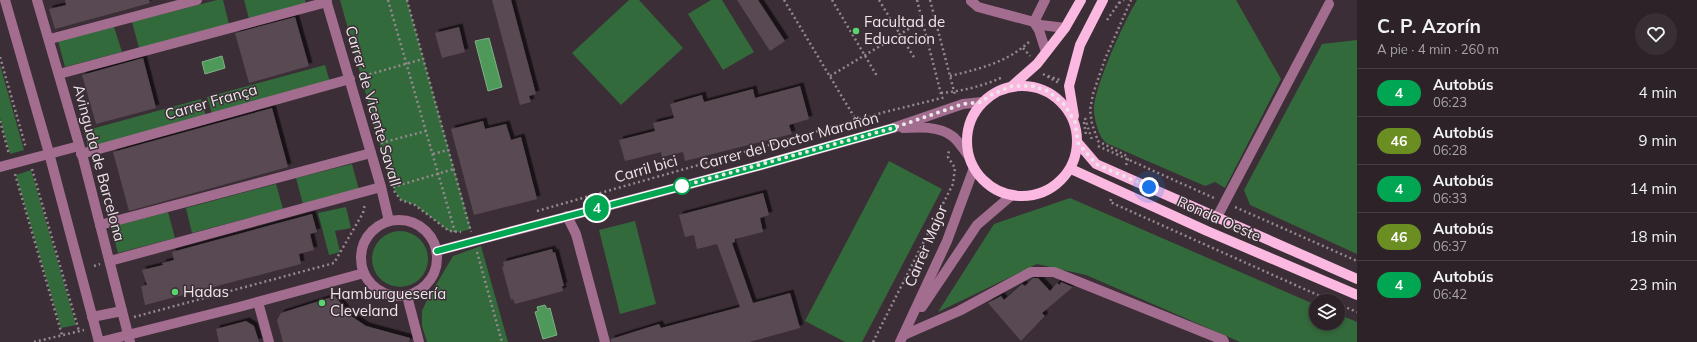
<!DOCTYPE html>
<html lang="es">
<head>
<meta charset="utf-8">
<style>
  body { margin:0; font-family:Mulish,sans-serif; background:#382f34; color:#f1f3f6; height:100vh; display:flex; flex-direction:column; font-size:15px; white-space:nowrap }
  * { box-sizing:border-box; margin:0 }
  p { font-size:13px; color:#a6a4a8 }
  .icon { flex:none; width:22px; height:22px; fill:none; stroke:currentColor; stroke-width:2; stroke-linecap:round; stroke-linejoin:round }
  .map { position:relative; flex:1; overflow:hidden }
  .details { display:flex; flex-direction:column; background:#2c2228; width:340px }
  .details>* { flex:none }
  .badge { padding:0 8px; border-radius:13px; font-size:14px; line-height:26px }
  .buttons { position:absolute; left:1309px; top:294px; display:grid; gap:8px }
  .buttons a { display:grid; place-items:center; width:36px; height:36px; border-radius:50%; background:#2c2228; box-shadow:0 2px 6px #0003,0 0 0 1px #483f45; font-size:20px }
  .you { position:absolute; width:20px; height:20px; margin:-10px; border:3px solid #fff; border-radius:50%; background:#1a73e8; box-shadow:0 0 0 6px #1a73e833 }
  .map>.badge { position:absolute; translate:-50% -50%; box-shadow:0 0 0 2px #fff }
  .round { display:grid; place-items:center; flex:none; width:42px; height:42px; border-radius:21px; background:#382f34 }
  .headline { display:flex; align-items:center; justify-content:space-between; height:68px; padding:0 20px }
  h1 { font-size:19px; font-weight:700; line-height:30px }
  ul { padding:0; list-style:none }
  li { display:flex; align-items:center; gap:12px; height:48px; padding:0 20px; border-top:1px solid #483f45 }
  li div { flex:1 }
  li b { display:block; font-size:15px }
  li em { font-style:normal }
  li .badge { min-width:44px; font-weight:700; text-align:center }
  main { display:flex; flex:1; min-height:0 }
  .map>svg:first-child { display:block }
  .green { fill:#336a3b }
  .water { fill:#4e9959; stroke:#7eb084 }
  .building { fill:#594a53; filter:url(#shadow) }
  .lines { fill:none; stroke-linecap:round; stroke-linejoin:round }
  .path { stroke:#94898f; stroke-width:2.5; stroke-dasharray:2 3; stroke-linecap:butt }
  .minor { stroke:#a36d8f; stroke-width:10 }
  .major { stroke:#fbb8e0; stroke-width:10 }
  .line-casing { stroke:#fff; stroke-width:9 }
  .line { stroke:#00a651; stroke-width:6 }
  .walk { stroke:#eee5ea; stroke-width:4; stroke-dasharray:0 7.2 }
  .poi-dot { fill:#59d56f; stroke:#3b2e36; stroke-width:1.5 }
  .stop-dot { fill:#fff; stroke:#00a651; stroke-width:2 }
  .labels { text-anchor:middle; stroke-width:3; stroke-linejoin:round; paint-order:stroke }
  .poi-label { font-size:15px; fill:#eee5ea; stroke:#3b2e36; text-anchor:start }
  .street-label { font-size:15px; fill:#eee5ea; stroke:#3b2e36 }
</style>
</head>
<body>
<main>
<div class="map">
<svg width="1357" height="342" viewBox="0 0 1357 342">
  <defs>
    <filter id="shadow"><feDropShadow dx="3.5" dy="-3.5" stdDeviation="0" flood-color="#0009"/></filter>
  </defs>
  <rect width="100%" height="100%" fill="#3b2e36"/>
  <g class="green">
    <path d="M217,0H223L229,24L139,48L132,22Z"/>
    <path d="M244,0H305L306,4L249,19Z"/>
    <path d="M340,0H407L471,229L460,232L449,231L415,205L401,200L391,185Z"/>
    <path d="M629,0H639L683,48L621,105L572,53Z"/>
    <path d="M711,0H722L754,52L723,70L688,14Z"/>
    <path d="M1137,0H1236L1281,79L1225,188L1215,182L1205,186L1106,143C1099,137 1095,122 1094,112C1092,91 1125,20 1137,0Z"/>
    <path d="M114,27L122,52L65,67L58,41Z"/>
    <path d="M1357,40V254L1250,205L1244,190L1322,44Z"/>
    <path d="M0,65L24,150L10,154L0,118Z"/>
    <path d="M325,65L330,82L212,114L207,97Z"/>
    <path d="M201,99L206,116L88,148L84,131Z"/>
    <path d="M889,161L942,189L862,342H845L805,321Z"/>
    <path d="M352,164L359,190L303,204L296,178Z"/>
    <path d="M31,170L76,325L61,328L16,175Z"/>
    <path d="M276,184L283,209L192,233L186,208Z"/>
    <path d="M1070,198L1316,305V323H1338V314L1357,322V342H1240L1086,275L1037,264L938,312L994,224Z"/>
    <path d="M346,207L351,228L335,231L340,252L329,255L318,213Z"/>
    <path d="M168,212L175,238L118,253L111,227Z"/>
    <path d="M635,221L656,304L620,314L599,230Z"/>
    <circle cx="400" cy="259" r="28"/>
    <path d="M481,246L508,342H427L422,326V311L426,302L453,256Z"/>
  </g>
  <g class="water">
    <path d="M489,38L502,87L488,91L475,41Z"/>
    <path d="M222,56L225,68L205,74L202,62Z"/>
    <path d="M545,305L547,309L550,308L557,335L543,339L535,312L538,311L537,307Z"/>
  </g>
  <g class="building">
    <path d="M65,0H149L150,3L55,29L49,9L66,5Z"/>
    <path d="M492,0H511L536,94L529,96L531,102L520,105Z"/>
    <path d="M737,0H758L785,41L770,51Z"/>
    <path d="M295,17L309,66L249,83L235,33Z"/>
    <path d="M459,27L465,52L442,58L435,33Z"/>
    <path d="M143,58L156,108L96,124L82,75Z"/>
    <path d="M800,86L809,119L789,125L792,134L685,161L683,152L662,157L661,152L625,161L619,140L655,131L653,123L674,118L670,104L702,95L704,102L753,89L755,98Z"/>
    <path d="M272,108L288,167L129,211L113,152Z"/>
    <path d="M483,121L485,129L506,124L511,140L521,137L537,199L474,215L451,129Z"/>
    <path d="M763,193L769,215L760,218L763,232L735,239V242L732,243L753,303L790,293L800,328L749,342H611V339L659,324L661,328L740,307L717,244L697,249L694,235L685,237L679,215Z"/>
    <path d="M312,214L317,232L310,234L314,250L299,254L301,264L145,305L141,286L147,285L142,270L163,265L162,263L174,260L172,252Z"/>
    <path d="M552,249L553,253L555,252L564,286H562L563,291L515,304L513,299L511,300L502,267L504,266L503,262Z"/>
    <path d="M1033,278H1038L1050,291L1057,283L1060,285L1061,282L1073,287L1042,313L1045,316L1021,341L988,303L1001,296L1004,300L1022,284L1025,286Z"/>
    <path d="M335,296L351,316L366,326L410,338L409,342H283L277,320L281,313Z"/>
    <path d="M246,321L254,326L259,342H219L216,329Z"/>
  </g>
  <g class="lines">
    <g class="path">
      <path d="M388,0L455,232"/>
      <path d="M407,0L471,232"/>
      <path d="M784,0L856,120"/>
      <path d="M832,0L877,76"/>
      <path d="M879,0L915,59"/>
      <path d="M917,0L941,94"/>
      <path d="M930,0L955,95"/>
      <path d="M1119,3L1124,0"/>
      <path d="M1107,20L1121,0"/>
      <path d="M1023,48L1030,56"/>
      <path d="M0,57L26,148"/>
      <path d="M1043,74L1059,83"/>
      <path d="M830,76L922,21"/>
      <path d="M950,76C979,69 1009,62 1031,40"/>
      <path d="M1048,76L1060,80"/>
      <path d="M360,77L423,59"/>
      <path d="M941,93C963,91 983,86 1003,77"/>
      <path d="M1085,118L1092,140"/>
      <path d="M0,121L9,154"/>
      <path d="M1084,122L1086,135"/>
      <path d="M381,143L426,131"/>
      <path d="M1098,146L1214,198"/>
      <path d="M433,154L448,150"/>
      <path d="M1126,165L1128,160L1125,155L1098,141L1092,124L1090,110L1093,94L1105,59L1131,0"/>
      <path d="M32,169L79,331"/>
      <path d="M15,174L62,335"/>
      <path d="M393,187L454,169"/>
      <path d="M394,191L401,200L415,205L449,231L461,232"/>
      <path d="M1111,199L1110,202L1331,301"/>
      <path d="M1235,207L1357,261"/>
      <path d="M537,211L885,112L946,97"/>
      <path d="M477,252L502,342"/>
      <path d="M94,266L100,264"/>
      <path d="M1338,304L1357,312"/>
      <path d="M134,317L334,263L363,213L365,204"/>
      <path d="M34,342L84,330"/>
      <path d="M873,342L953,184L955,168L948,157L949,150"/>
    </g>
    <g class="minor">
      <path d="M5,0L49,153L99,342"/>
      <path d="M37,0L83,158L130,342"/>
      <path d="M326,0L381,187L389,221"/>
      <path d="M971,1L978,7L1034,22L1045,0"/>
      <path d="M1034,22L1039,30L1046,52"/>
      <path d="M1034,22L1041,25L1065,28"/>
      <path d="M50,39L197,0"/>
      <path d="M59,74L327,2"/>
      <path d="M903,128C918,127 939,126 952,136C958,140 963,149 968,155"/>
      <path d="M81,154L350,79"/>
      <path d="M0,167L79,146"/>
      <path d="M567,216L576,234L605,342"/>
      <path d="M1217,217L1329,4"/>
      <circle cx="399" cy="258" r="38"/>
      <path d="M100,225L371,153"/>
      <path d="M437,251L762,165L893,128L963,104L982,102"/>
      <path d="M110,261L381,187"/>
      <path d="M407,296L419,342"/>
      <path d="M258,302L269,342"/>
      <path d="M922,307L977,225L1012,195"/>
      <path d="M92,317L122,311"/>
      <path d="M904,335L959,311L1031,272H1054L1223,340L1224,342"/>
      <path d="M100,342L239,307L364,273"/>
      <path d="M900,342L947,241L974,168"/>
    </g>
    <g class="major">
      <circle cx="1022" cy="141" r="55"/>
      <path d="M1012,86L1037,64L1065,28L1081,0"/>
      <path d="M1074,116L1069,86L1080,45L1103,0"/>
      <path d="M1078,143L1096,164L1357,279"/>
      <path d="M1071,169L1207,231L1357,295"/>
    </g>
  </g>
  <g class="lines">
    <g class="line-casing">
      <path id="line" d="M437,251L762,165L893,128"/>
    </g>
    <use href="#line" class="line"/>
    <path class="walk" d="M682,186L893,128L963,104L982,102L989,96L1012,86H1032L1048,91L1064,104L1075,122L1078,143L1096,164L1149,187"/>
  </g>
  <g class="poi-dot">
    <circle cx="856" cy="31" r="4"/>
    <circle cx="175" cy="292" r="4"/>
    <circle cx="322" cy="303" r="4"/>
  </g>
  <circle class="stop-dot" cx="682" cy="186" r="8"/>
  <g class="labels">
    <g class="poi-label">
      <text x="864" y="27">Facultad de<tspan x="864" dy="17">Educacion</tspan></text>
      <text x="183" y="297">Hadas</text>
      <text x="330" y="299">Hamburguesería<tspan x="330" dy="17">Cleveland</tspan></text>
    </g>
    <g class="street-label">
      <text transform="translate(211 102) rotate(-16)" y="5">Carrer França</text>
      <text transform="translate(373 106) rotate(74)" y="5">Carrer de Vicente Savall</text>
      <text transform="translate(789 141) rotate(-15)" y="5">Carrer del Doctor Marañón</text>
      <text transform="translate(99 163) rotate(75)" y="5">Avinguda de Barcelona</text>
      <text transform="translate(646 169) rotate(-16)" y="5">Carril bici</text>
      <text transform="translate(1219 219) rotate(24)" y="5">Ronda Oeste</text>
      <text transform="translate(926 246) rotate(-67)" y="5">Carrer Major</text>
    </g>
  </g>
</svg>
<div class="buttons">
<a><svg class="icon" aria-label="layers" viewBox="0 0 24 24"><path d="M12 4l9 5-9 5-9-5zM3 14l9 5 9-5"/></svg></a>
</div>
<div class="you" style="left:1149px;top:187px"></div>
<b class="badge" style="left:597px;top:208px;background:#00a651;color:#fff">4</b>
</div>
<section class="details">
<div class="headline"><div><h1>C. P. Azorín</h1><p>A pie · 4 min · 260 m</p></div><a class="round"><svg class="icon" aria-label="heart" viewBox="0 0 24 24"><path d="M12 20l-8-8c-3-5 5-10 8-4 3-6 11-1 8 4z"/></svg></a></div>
<ul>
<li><span class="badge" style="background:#00a651;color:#fff">4</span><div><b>Autobús</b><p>06:23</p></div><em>4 min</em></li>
<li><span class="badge" style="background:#6b8e23;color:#fff">46</span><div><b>Autobús</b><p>06:28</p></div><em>9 min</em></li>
<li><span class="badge" style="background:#00a651;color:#fff">4</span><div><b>Autobús</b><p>06:33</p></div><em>14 min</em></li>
<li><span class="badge" style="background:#6b8e23;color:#fff">46</span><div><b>Autobús</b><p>06:37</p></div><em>18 min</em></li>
<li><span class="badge" style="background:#00a651;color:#fff">4</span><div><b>Autobús</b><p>06:42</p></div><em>23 min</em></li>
</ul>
</section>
</main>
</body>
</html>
